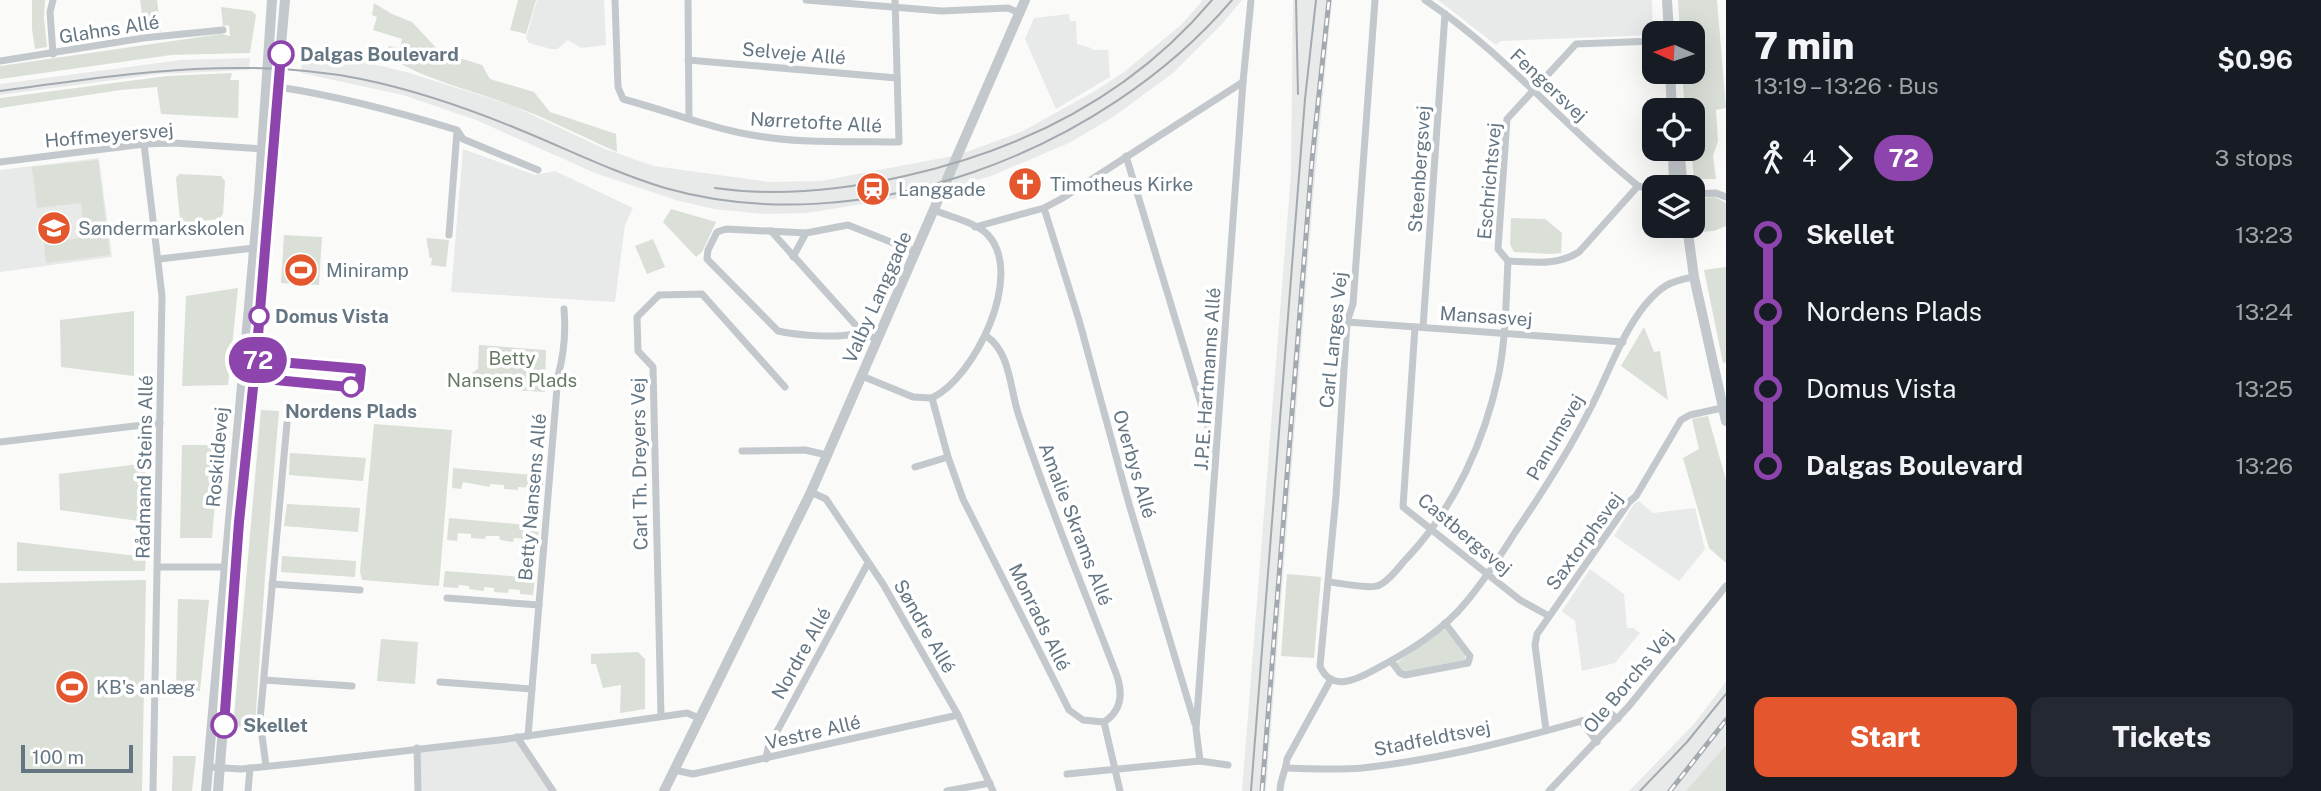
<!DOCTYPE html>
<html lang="en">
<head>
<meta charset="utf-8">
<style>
  body { margin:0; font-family:"Public Sans",sans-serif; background:#242831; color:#f1f3f6; height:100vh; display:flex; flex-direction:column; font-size:26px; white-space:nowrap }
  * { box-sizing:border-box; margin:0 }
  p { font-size:23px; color:#9ea1a6 }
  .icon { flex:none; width:38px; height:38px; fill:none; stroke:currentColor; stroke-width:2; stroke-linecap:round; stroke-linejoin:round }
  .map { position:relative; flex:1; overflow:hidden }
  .details { display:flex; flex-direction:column; background:#171b24; width:595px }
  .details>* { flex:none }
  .badge { padding:0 14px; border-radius:23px; font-size:24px; line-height:46px }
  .needle { width:46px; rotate:273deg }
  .controls { position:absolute; left:1642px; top:21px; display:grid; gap:14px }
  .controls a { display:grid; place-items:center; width:63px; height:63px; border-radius:14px; background:#171b24; box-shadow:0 7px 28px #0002; font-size:35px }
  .scale { position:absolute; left:21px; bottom:18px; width:112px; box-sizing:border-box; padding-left:7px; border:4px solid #657683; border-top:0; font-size:19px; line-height:24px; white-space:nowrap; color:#657683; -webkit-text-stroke:5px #fff; paint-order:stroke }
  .map>.badge { position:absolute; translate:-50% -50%; box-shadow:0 0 0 4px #fff }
  .legs { display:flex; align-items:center; gap:10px; height:77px; padding:0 28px; font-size:23px }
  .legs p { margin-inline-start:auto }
  .summary { display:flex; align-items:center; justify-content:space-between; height:119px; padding:0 28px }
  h1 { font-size:38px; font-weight:800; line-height:52px }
  .button { display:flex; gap:14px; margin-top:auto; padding:14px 28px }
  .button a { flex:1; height:80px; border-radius:14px; background:#e4572e; color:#fff; font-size:28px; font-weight:800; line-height:80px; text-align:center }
  .button a+a { background:#242831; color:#f1f3f6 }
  ul { padding:0 28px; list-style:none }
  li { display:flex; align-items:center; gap:24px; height:77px; font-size:26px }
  li i { display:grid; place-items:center; width:10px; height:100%; margin:0 9px; background:currentColor }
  li i::after { content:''; width:18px; height:18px; margin:-9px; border:5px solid; border-radius:50%; background:#171b24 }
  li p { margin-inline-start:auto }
  li:first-child i { background:linear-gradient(#0000 50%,currentColor 0) }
  li:last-child i { background:linear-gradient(currentColor 50%,#0000 0) }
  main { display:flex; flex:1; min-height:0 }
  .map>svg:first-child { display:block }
  .built { fill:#e8e9e9 }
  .green { fill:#dadfd7 }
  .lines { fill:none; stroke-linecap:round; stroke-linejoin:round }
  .minor { stroke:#c3c8cc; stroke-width:7 }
  .tertiary { stroke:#c3c8cc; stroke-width:10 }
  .tram { stroke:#a2aab0; stroke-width:2 }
  .rail-casing { stroke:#a2aab0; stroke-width:5 }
  .rail { stroke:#fff; stroke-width:2.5; stroke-dasharray:8; stroke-linecap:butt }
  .line-1-casing { stroke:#fff; stroke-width:16 }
  .line-1 { stroke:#8e44ad; stroke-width:10 }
  .stop-1-dot { fill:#fff; stroke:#8e44ad; stroke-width:3.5 }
  .labels { text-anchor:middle; stroke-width:7; stroke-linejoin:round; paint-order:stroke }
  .street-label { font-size:19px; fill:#657683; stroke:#fff }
  .stop-label { font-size:19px; font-weight:bold; fill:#657683; stroke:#fff; text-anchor:start }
  .poi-label { font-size:19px; fill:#657683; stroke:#fff; text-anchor:start }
  .park-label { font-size:19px; fill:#687a64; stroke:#fff }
</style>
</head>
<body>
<main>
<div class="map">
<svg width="1726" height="791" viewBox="0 0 1726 791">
  <rect width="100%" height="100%" fill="#fafaf8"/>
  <g class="built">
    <path d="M537,0H604L606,45L581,48L568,40L557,49H551L529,43L526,38Z"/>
    <path d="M1203,0H1242L1221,25L1173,73L1113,117L1069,143L991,176L936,192L807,213L764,214L714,209L676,200L595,173L476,120L403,95L301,73L302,61L365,62L410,73L511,105L605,149L654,166L769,182L821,181L958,155L1021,132L1095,91L1124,72L1181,25Z"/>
    <path d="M1293,0H1332L1313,199L1266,791H1242L1291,173Z"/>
    <path d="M1438,0H1652L1653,35L1501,41L1496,45Z"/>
    <path d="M1069,14L1070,21H1076L1077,44L1091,48L1092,50H1108L1110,77L1056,109L1025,39L1034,18Z"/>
    <path d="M250,58L249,70L159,74L0,95V84L181,60Z"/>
    <path d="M463,149L535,175L555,171L633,208L625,225L615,302L451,292Z"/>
    <path d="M99,158L112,257L0,272V170Z"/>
    <path d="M1639,501L1653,513L1695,508L1705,549L1679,581L1614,536L1634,504Z"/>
    <path d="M1590,569L1624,594L1627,628H1633L1640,633L1615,663L1582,671L1575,621L1562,611Z"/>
    <path d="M1726,682V745L1686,791H1629L1694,724Z"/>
    <path d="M518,740L551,791H419L418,751Z"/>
  </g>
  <g class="green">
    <path d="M32,0H45L44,18L47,47L35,49L32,29Z"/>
    <path d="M140,0H157L161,31L145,33Z"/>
    <path d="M518,0H536L526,34L510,30Z"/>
    <path d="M1678,0H1717L1726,108L1716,110L1718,141L1713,156L1716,179H1694L1691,149L1692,110H1685L1682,72H1692V33H1680Z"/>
    <path d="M374,3L392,14L412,22L440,52L482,65L490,79L534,92L550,112L616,134L617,152C581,136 545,117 508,104C465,88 421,79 383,53L389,46L400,48L402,39L373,30L377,17L372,15Z"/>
    <path d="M221,7L252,11L256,15L250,53L171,55L0,79V66L221,34L230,36L229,25L223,26Z"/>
    <path d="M232,73L230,80H239L238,118L161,114L157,87L121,90L0,108V98L167,76Z"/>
    <path d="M98,160L110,255L46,263L44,244L85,237L81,203L37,208L32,167Z"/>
    <path d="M179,174L221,176L225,181L223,214L219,219L184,223L180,220L176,178Z"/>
    <path d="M1709,197H1715L1726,203V226L1714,231L1700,232L1695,201Z"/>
    <path d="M671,209L716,222L702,252L696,257L663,222Z"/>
    <path d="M1511,218L1545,219L1562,233L1561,253L1551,254L1514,252L1510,244Z"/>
    <path d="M284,235L322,237L319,285L281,283Z"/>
    <path d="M427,238L449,240L446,267L431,265L432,258L429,257C430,248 426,247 427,238Z"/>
    <path d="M653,239L665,267L647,274L635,246Z"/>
    <path d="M1726,267V362L1723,363L1704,270Z"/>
    <path d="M238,288L228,385L182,386L186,296Z"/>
    <path d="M134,311V376L61,367L60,320Z"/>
    <path d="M1644,327L1654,352L1660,351L1668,400L1621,366Z"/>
    <path d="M479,345L546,350L545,392L476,388V382L472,380V373L478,369Z"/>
    <path d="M261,410L279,411L265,577L255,726L239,727L234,716Z"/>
    <path d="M1708,416L1726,480V563L1709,548L1683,458L1699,449L1692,419Z"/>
    <path d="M374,424L452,430L439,586L362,580L360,571Z"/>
    <path d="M182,445H220L212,538H180Z"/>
    <path d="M290,453L366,458L363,481L289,475Z"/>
    <path d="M147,463L146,522L60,510L59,474Z"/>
    <path d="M453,468L544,476L542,497L532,496L533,488L518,487V490L504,489V485L490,484V487L463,482L461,489L452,488Z"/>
    <path d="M287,504L360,508L358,532L284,526Z"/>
    <path d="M449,518L539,526L537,548L528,547V539L514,538L513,542L500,540L499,536H486L485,539L471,538V534L458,533L457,541L447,540Z"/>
    <path d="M17,542L146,557L145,571H17Z"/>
    <path d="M282,556L356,561L355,577L281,572Z"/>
    <path d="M445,571L535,578L533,595L520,594V590L509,589L508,593L494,592V588L484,587V591L469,589V586L459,585L458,588L443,587Z"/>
    <path d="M1287,574L1321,577L1314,658L1281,656Z"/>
    <path d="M146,580L142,791H0V583Z"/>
    <path d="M178,599L209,600L200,691H176Z"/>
    <path d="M1445,629L1465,653V660L1403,672L1396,663Z"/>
    <path d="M381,639L418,642L415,684L377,681Z"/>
    <path d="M638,652L645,659V709L620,713L621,685L603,688L596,664H591V654Z"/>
    <path d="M1726,745V791H1686Z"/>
    <path d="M173,756H196L192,791H172Z"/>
  </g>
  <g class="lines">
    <g class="minor">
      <path d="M53,0L50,12L53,54"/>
      <path d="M615,0L618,87L623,99C668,111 712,129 758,136C804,144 852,141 899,142L895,0"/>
      <path d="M688,0L689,118"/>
      <path d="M806,0L942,11L1008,8L1020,13"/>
      <path d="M1375,0L1353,304L1347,322L1336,496L1320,666C1331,692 1356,680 1374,670C1408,652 1443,631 1467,601C1485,579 1501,555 1516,531C1542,493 1567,454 1588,413C1607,378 1620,336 1645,305C1661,286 1670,281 1694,277"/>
      <path d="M1425,0C1499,49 1558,119 1626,176L1638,186L1654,190"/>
      <path d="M688,60L897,78"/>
      <path d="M0,61L143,38L223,30"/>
      <path d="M278,87C339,96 398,112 457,130L463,139L538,170"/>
      <path d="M144,144L162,296L153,791"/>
      <path d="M1126,156L1215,450"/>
      <path d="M0,162L144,144L174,143L262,149"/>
      <path d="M1692,194L1716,193L1726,197"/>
      <path d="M1044,208L1079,320L1129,504L1195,724"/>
      <path d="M975,227L1044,208L1061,199L1243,82"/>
      <path d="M771,231L861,331L877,340"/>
      <path d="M449,235L457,131"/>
      <path d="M793,257L806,233"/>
      <path d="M159,259L254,248"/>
      <path d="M1508,261C1534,262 1557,266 1579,252L1638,186"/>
      <path d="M1347,322L1623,342"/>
      <path d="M1415,327L1403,507L1520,600L1549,616"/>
      <path d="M1423,327L1445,14"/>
      <path d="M861,331C847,340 795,335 778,331L707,259L708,250L717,232L726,229L806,233L848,225L916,252"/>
      <path d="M986,336C1010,351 1010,388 1018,413C1047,502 1084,589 1117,676C1123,694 1121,711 1104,722"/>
      <path d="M256,360L361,369L360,388L254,378L243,368Z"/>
      <path d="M862,376L913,397L932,398L948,457L963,499L1069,710L1083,720L1104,722L1120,791"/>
      <path d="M932,398C975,377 1025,275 988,235C976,222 950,217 934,210"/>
      <path d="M0,442L160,423"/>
      <path d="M742,451L805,450L827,455"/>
      <path d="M915,467L948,457"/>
      <path d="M811,492L826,499L883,584L958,715L993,791"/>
      <path d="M158,567H225"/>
      <path d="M1329,582C1341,583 1367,589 1377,586C1388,583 1400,565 1408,557C1455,507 1485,440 1499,373C1506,336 1506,298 1508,261L1498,249L1507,119L1576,44L1654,41"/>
      <path d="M272,584L360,590"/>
      <path d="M447,598L539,605"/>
      <path d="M1391,661L1400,673L1405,675L1468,663L1470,656L1445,623"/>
      <path d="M264,680L352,686"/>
      <path d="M440,682L532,689"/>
      <path d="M661,716L653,367L638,351L637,317L659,295L702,294L785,387"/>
      <path d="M1581,721L1597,742"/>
      <path d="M1546,730L1535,645L1537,634L1629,502L1636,496L1681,420L1690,415L1722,408"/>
      <path d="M528,736L558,376C564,354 566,332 564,309"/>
      <path d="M517,737L553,791"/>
      <path d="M417,748L418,791"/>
      <path d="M766,759L768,748L868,563"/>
      <path d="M1200,761L1196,729L1243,82L1251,0"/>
      <path d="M266,766L260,720L287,423"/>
      <path d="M208,767L241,769L300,763L499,740L687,713L699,718"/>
      <path d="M1287,768C1312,769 1337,770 1362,768C1446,759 1530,736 1610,713L1618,719"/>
      <path d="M674,770L693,774L958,715"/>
      <path d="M1067,774L1200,761L1228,765"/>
      <path d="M248,791L250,768"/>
      <path d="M947,791L990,783"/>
      <path d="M1280,791C1280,779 1286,771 1287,759L1331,679"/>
      <path d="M1549,791L1629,706L1726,586"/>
    </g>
    <g class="tertiary">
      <path d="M1667,0L1669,33"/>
      <path d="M1670,72L1672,110"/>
      <path d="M1673,149L1674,187"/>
      <path d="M1679,149L1683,187"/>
      <path d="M1687,226L1694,277L1726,421"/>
      <path d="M206,791L259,194L272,0"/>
      <path d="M218,791L239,522L257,345L262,257L285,0"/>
      <path d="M664,791L811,492L1025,0"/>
    </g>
    <g class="tram">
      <path d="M1296,0L1298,94"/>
      <path d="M0,91C120,75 240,55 361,79C415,90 467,108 518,129C567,149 615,173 665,188C862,244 1102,152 1232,0"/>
      <path d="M715,188C778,197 843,190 905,176C1025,149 1132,95 1212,0"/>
      <path d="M1251,791L1305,99L1316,0"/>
      <path d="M1640,791L1687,742L1726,694"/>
    </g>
    <g class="rail-casing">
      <g id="rail">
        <path d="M1262,791L1312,160L1329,0"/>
        <path d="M1670,791L1726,720"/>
      </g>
    </g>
    <use href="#rail" class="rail"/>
  </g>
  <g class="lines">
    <g class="line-1-casing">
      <path id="line-1" d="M224,725L239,522L254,378L359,388L361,369L256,360L281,54"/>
    </g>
    <use href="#line-1" class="line-1"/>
  </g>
  <defs>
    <g id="church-disc" transform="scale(1.75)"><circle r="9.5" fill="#e4572e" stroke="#fff"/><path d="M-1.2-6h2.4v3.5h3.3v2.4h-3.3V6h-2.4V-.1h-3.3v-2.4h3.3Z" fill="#fff"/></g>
    <g id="station-disc" transform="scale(1.75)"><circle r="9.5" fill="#e4572e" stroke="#fff"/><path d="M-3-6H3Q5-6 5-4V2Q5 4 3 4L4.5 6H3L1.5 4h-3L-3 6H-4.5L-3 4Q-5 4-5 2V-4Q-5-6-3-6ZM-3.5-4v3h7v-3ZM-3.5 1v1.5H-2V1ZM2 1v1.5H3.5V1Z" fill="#fff"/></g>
    <g id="school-disc" transform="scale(1.75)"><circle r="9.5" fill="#e4572e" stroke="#fff"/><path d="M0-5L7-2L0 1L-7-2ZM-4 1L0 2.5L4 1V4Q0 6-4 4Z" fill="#fff"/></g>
    <g id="stadium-disc" transform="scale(1.75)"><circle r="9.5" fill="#e4572e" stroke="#fff"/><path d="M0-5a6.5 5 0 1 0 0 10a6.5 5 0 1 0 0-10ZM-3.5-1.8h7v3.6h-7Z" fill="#fff"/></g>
  </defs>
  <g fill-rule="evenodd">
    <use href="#church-disc" x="1025" y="184"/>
    <use href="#station-disc" x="873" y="189"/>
    <use href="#school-disc" x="54" y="228"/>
    <use href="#stadium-disc" x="301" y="270"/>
    <use href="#stadium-disc" x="72" y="687"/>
  </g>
  <g class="stop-1-dot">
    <circle cx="281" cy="54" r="12"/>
    <circle cx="259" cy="316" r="9"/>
    <circle cx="351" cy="387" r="9"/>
    <circle cx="224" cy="725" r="12"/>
  </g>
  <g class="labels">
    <g class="street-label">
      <text transform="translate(109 29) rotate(-9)" y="7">Glahns Allé</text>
      <text transform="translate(794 53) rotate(5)" y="7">Selveje Allé</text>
      <text transform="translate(1549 85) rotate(43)" y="7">Fengersvej</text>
      <text transform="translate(816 122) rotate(3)" y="7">Nørretofte Allé</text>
      <text transform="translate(109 135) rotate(-5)" y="7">Hoffmeyersvej</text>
      <text transform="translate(1419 169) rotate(-86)" y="7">Steenbergsvej</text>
      <text transform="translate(1489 181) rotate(-85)" y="7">Eschrichtsvej</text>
      <text transform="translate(877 297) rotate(-66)" y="7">Valby Langgade</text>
      <text transform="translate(1486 316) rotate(4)" y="7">Mansasvej</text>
      <text transform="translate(1333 340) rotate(-84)" y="7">Carl Langes Vej</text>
      <text transform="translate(1207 379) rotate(-86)" y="7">J.P.E. Hartmanns Allé</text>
      <text transform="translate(1555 437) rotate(-60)" y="7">Panumsvej</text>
      <text transform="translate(217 457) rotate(-85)" y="7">Roskildevej</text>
      <text transform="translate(639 464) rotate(-91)" y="7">Carl Th. Dreyers Vej</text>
      <text transform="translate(1135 464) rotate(74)" y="7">Overbys Allé</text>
      <text transform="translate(144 467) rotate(-89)" y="7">Rådmand Steins Allé</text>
      <text transform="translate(532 497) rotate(-85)" y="7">Betty Nansens Allé</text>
      <text transform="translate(1076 524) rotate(69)" y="7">Amalie Skrams Allé</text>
      <text transform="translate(1465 534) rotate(40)" y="7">Castbergsvej</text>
      <text transform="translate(1584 541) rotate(-54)" y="7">Saxtorphsvej</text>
      <text transform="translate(1040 617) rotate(64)" y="7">Monrads Allé</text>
      <text transform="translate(925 626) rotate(60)" y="7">Søndre Allé</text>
      <text transform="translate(801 653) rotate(-61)" y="7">Nordre Allé</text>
      <text transform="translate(1628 681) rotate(-50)" y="7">Ole Borchs Vej</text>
      <text transform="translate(813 732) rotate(-13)" y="7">Vestre Allé</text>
      <text transform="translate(1432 738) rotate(-11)" y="7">Stadfeldtsvej</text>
    </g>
    <g class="stop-label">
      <text x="300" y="61">Dalgas Boulevard</text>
      <text x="275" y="323">Domus Vista</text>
      <text x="351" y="418" text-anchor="middle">Nordens Plads</text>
      <text x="243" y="732">Skellet</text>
    </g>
    <g class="poi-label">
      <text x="1050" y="191">Timotheus Kirke</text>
      <text x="898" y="196">Langgade</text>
      <text x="78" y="235">Søndermarkskolen</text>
      <text x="326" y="277">Miniramp</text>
      <text x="96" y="694">KB's anlæg</text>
    </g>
    <g class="park-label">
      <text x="512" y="365">Betty<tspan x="512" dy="22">Nansens Plads</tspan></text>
    </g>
  </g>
</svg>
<div class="controls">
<a><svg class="needle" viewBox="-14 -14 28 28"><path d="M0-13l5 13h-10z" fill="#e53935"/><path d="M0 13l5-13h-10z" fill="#9ea1a6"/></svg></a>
<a><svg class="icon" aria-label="locate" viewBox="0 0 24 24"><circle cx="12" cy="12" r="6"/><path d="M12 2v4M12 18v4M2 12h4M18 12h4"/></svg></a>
<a><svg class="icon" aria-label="layers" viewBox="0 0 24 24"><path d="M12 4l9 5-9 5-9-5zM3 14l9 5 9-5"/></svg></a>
</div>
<div class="scale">100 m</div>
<b class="badge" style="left:258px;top:360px;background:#8e44ad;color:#fff">72</b>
</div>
<section class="details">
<div class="summary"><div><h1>7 min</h1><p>13:19 – 13:26 · Bus</p></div><b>$0.96</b></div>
<div class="legs"><svg class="icon" aria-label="walk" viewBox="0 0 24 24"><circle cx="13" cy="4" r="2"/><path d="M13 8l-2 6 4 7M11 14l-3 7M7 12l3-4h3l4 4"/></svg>4<svg class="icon" aria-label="forward" viewBox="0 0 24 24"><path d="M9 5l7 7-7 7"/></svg><b class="badge" style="background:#8e44ad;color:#fff">72</b><p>3 stops</p></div>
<ul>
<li><i style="color:#8e44ad"></i><b>Skellet</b><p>13:23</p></li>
<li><i style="color:#8e44ad"></i><span>Nordens Plads</span><p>13:24</p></li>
<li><i style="color:#8e44ad"></i><span>Domus Vista</span><p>13:25</p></li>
<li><i style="color:#8e44ad"></i><b>Dalgas Boulevard</b><p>13:26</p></li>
</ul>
<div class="button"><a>Start</a><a>Tickets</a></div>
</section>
</main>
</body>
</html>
